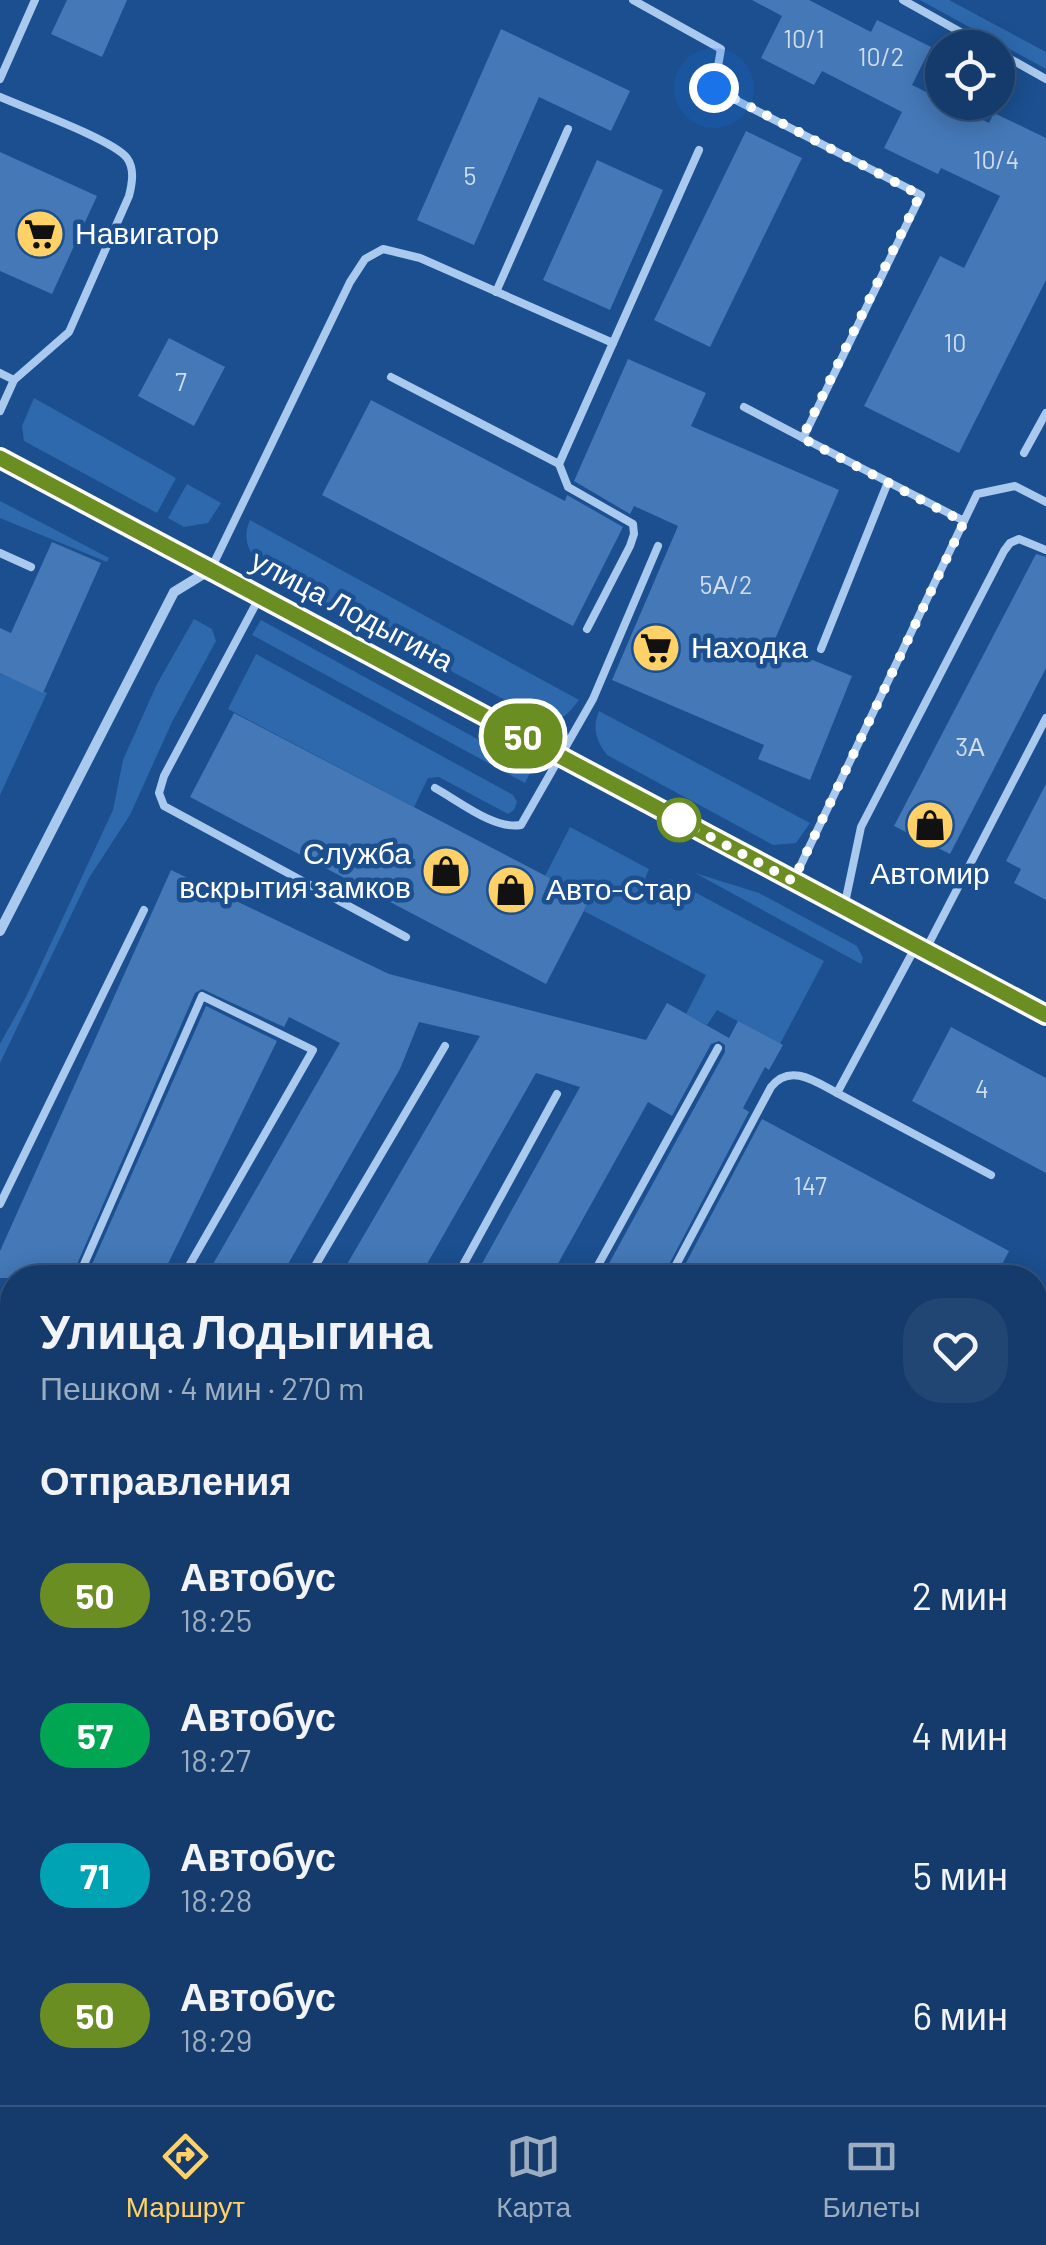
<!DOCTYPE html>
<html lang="ru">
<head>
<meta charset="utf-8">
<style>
  body { margin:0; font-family:Barlow,sans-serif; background:#214673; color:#f1f3f6; height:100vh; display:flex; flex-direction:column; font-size:38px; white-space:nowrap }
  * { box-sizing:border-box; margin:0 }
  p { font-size:32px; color:#9dadc1 }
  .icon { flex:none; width:55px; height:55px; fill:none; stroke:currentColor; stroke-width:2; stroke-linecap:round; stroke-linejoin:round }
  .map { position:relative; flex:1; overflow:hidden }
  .drawer { position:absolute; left:0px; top:1265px; width:1048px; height:840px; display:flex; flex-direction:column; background:#143b6b; border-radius:40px 40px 0 0; box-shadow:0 5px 25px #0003,0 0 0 2px #33557e }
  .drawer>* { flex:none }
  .badge { padding:0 20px; border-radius:32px; font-size:35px; line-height:65px }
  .buttons { position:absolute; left:925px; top:30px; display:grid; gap:20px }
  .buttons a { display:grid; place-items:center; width:90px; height:90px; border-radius:50%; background:#143b6b; box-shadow:0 5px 25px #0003,0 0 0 2px #33557e; font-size:50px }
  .you { position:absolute; width:50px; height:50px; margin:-25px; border:8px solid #fff; border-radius:50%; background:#1a73e8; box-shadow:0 0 0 15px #1a73e833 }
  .map>.badge { position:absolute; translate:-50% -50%; box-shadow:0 0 0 5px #fff }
  h2 { padding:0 40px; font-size:38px; line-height:90px }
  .round { display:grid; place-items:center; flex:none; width:105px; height:105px; border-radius:40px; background:#214673 }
  .overview { display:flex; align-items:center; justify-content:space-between; height:170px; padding:0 40px }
  h1 { font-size:48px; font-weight:600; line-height:75px }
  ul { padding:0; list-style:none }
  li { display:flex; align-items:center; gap:30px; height:140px; padding:0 40px }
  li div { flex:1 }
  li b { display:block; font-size:38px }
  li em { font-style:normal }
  li .badge { min-width:110px; font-weight:700; text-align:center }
  .dock { display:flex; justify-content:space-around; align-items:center; height:140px; border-top:2px solid #33557e; background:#143b6b; font-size:28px; color:#9dadc1 }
  .dock a { display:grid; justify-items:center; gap:5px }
  .dock .on { color:#ffd166 }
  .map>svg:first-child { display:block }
  .green { fill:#2e69ad }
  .building { fill:#4478b7 }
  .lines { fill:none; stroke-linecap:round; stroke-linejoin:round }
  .service { stroke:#a9c9ee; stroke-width:8 }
  .minor { stroke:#a9c9ee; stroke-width:10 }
  .secondary { stroke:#d6e6fa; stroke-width:20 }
  .tram { stroke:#fff; stroke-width:2.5 }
  .line-casing { stroke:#fff; stroke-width:22 }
  .line { stroke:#6b8e23; stroke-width:15 }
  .walk { stroke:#fff; stroke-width:10; stroke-dasharray:0 18 }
  .stop-dot { fill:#fff; stroke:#6b8e23; stroke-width:5 }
  .labels { text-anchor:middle; stroke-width:9; stroke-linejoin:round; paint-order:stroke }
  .number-label { font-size:25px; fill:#d0dded }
  .poi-label { font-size:30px; fill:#fff; stroke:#1b4f8f; text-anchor:start }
  .street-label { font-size:30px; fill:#fff; stroke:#1b4f8f }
</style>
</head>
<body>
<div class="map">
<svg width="1046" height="2105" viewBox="0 0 1046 2105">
  <rect width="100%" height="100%" fill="#1b4f8f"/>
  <g class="green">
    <path d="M920,0H949L1046,52V69Z"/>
    <path d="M34,398L176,478L157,513L24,441L22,426Z"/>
    <path d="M187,484L221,503L208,523L184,527L168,518Z"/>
    <path d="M0,501L109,558L107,562L0,518Z"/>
    <path d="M250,520L579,700C568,715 560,724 540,719L269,573C252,558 240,542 250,520Z"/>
    <path d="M194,619L212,629L216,641L172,722L130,815L89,878L0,1063V1044L26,997L113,810L123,760L157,684Z"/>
    <path d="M261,620L532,769L525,783L252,635Z"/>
    <path d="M256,654L513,795L517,802L514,810L508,814L439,777L428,778L414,807L228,709Z"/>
    <path d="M0,673L47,693L0,795Z"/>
    <path d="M599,711L810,823L796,843L773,845L607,755C596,740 592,728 599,711Z"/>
    <path d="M570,827L649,869L645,879L665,889L670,879L824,961L780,1044L717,1010L707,1025L686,1014L706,975L584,911L590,899L545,876Z"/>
    <path d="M695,873L759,893L857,946L863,958L861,964Z"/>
    <path d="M1046,1658V1855L1035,1875V1732Z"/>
    <path d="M1041,1907L1046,1910V2051L1035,2057V1919Z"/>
    <path d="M732,2093V2092L819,2093L813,2105H725Z"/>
  </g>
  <g class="building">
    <path d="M67,0H127L102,57L51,34Z"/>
    <path d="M752,0H809L871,32L877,20L931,47L912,85L989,123L994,113L1046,138V280L959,453L864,406L940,256L964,268L1000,196L941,168L938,174L884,148L902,112L822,71L814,85L761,58L782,16Z"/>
    <path d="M501,29L630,91L611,131L539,97L474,245L417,220Z"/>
    <path d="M746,131L802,158L710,347L654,320Z"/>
    <path d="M0,152L97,196L52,294L0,271Z"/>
    <path d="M597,160L663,190L610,310L543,280Z"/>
    <path d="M169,338L225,367L194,426L138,396Z"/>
    <path d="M628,359L706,393L691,426L839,490L773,644L852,676L810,780L758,759L764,745L612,680L678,526L634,506L630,514L574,481Z"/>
    <path d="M371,400L565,501L567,495L623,527L573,626L322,495Z"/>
    <path d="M52,542L101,563L43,693L0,673V628L11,633Z"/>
    <path d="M1036,554L1046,557V668L950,854L894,826Z"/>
    <path d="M234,713L590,899L546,984L190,797Z"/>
    <path d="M1046,784V900L1014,883L1021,869L1006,861Z"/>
    <path d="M171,870L389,974L646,1040L667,1003L729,1038L738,1021L783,1045L769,1070L765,1067L743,1108L749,1112L662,1278H601L725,1052V1045L719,1041L711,1044L672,1116L648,1102L550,1278H474L580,1087L536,1073L419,1278H339L480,1036L419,1022L400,1069L280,1278H205L340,1043L289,1017L284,1027L202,989L195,993L71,1278H0V1251Z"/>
    <path d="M206,1006L277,1041L161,1278H86Z"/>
    <path d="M951,1027L1046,1078V1173L912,1101Z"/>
    <path d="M762,1119L1009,1251L995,1278H678Z"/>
  </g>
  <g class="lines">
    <g class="service">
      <path d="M633,0L721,49L714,89L921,195L803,438L964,521L977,494L1015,486L1046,502"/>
      <path d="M903,0L989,48"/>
      <path d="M998,52L1046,79"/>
      <path d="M0,79L35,0"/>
      <path d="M0,97C25,108 114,140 127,158C135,169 132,184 129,196L69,332L14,380L0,411"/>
      <path d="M496,292L568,129"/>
      <path d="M0,373L14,380"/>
      <path d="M391,377L559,464"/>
      <path d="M744,407L803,438"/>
      <path d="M1024,453L1046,413"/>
      <path d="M0,553L31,567"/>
      <path d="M211,569L350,282L365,259L383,249L420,258L613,343L699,150"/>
      <path d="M258,600L164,776L159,793L164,806L406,937"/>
      <path d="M587,629L630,546L634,534L633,524L568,487L559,464L613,343"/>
      <path d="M821,649L888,482"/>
      <path d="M435,788C459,801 494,830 521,825L593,699L658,546"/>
      <path d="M795,877L964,521"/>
      <path d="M845,903L861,827L1004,551L1010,543L1019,539L1046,550"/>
      <path d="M926,949L1046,718"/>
      <path d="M837,1093L991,1175"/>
      <path d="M0,1204L144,910"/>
      <path d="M78,1278L202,996L313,1050L182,1278"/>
      <path d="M308,1278L445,1046"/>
      <path d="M456,1278L557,1094"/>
      <path d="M591,1278L718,1048"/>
      <path d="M669,1278L771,1087C790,1063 815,1081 837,1093L916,946"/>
      <path d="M0,1432L12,1409"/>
      <path d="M0,1747L12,1723"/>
      <path d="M1035,1829L1046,1809"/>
      <path d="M0,1859L12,1866"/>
      <path d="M0,1938L12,1945"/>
      <path d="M394,2092L407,2099L410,2092"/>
      <path d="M208,2105L215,2092"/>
      <path d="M291,2105L294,2092"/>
      <path d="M456,2105L463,2092"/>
      <path d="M890,2105L896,2092"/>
    </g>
    <g class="minor">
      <path d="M0,931L174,592L210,570"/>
      <path d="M0,1304L12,1311"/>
    </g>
    <g class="secondary">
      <path d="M0,458L1046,1015"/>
      <path d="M1035,1459L1046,1438"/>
      <path d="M686,2105L693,2092"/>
    </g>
    <g class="tram">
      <path d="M1035,1589L1046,1567"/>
      <path d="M1035,1643L1046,1609"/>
      <path d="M821,2105L828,2092"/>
    </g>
  </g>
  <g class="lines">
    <g class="line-casing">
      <path id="line" d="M0,458L1046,1015"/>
    </g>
    <use href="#line" class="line"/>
    <path class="walk" d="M679,820L793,881L964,522L802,438L920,195L714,88"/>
  </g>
  <defs>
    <g id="supermarket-disc" transform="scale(2.5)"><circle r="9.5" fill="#ffd166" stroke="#1b4f8f"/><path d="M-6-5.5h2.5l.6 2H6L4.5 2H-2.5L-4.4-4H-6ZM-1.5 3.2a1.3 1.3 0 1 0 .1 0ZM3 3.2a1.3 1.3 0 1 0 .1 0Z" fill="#111"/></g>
    <g id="shop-disc" transform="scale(2.5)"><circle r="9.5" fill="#ffd166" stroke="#1b4f8f"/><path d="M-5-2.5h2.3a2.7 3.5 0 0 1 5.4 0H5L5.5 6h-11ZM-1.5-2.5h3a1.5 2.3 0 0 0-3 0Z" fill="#111"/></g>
  </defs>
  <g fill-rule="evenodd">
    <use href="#supermarket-disc" x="40" y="234"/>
    <use href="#supermarket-disc" x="656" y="648"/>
    <use href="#shop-disc" x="930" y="825"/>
    <use href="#shop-disc" x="446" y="871"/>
    <use href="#shop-disc" x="511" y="890"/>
  </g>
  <circle class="stop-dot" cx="679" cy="820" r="20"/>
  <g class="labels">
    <g class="number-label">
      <text x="804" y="48">10/1</text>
      <text x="881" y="66">10/2</text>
      <text x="996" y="169">10/4</text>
      <text x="470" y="185">5</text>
      <text x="955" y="352">10</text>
      <text x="181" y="391">7</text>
      <text x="726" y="594">5А/2</text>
      <text x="970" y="756">3А</text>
      <text x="982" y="1098">4</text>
      <text x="810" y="1195">147</text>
    </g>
    <g class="poi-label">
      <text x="75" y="244">Навигатор</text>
      <text x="691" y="658">Находка</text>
      <text x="411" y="864" text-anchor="end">Служба<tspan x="411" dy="34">вскрытия замков</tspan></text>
      <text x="930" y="884" text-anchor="middle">Автомир</text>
      <text x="546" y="900">Авто-Стар</text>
    </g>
    <g class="street-label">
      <text transform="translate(352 611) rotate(28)" y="10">улица Лодыгина</text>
    </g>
  </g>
</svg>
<div class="buttons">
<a><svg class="icon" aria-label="locate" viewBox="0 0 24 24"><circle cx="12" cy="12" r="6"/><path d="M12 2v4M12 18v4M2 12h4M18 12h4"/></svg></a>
</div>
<div class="you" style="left:714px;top:88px"></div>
<b class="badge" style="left:523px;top:736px;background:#6b8e23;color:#fff">50</b>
<section class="drawer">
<div class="overview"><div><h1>Улица Лодыгина</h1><p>Пешком · 4 мин · 270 m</p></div><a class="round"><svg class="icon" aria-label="heart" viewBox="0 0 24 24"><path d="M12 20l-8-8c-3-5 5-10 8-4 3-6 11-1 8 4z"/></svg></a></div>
<h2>Отправления</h2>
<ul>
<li><span class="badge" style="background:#6b8e23;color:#fff">50</span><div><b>Автобус</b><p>18:25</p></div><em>2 мин</em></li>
<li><span class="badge" style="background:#00a651;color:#fff">57</span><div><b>Автобус</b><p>18:27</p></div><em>4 мин</em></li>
<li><span class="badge" style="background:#00a3b4;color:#fff">71</span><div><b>Автобус</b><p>18:28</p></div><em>5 мин</em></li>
<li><span class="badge" style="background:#6b8e23;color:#fff">50</span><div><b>Автобус</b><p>18:29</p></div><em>6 мин</em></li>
</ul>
</section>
</div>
<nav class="dock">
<a class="on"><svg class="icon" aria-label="directions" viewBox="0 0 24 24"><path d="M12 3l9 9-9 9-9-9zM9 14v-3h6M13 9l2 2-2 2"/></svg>Маршрут</a>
<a><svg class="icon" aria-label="map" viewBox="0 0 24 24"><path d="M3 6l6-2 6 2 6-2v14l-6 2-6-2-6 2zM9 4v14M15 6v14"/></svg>Карта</a>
<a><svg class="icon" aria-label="tickets" viewBox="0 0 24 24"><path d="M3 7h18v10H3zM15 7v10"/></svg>Билеты</a>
</nav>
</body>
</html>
